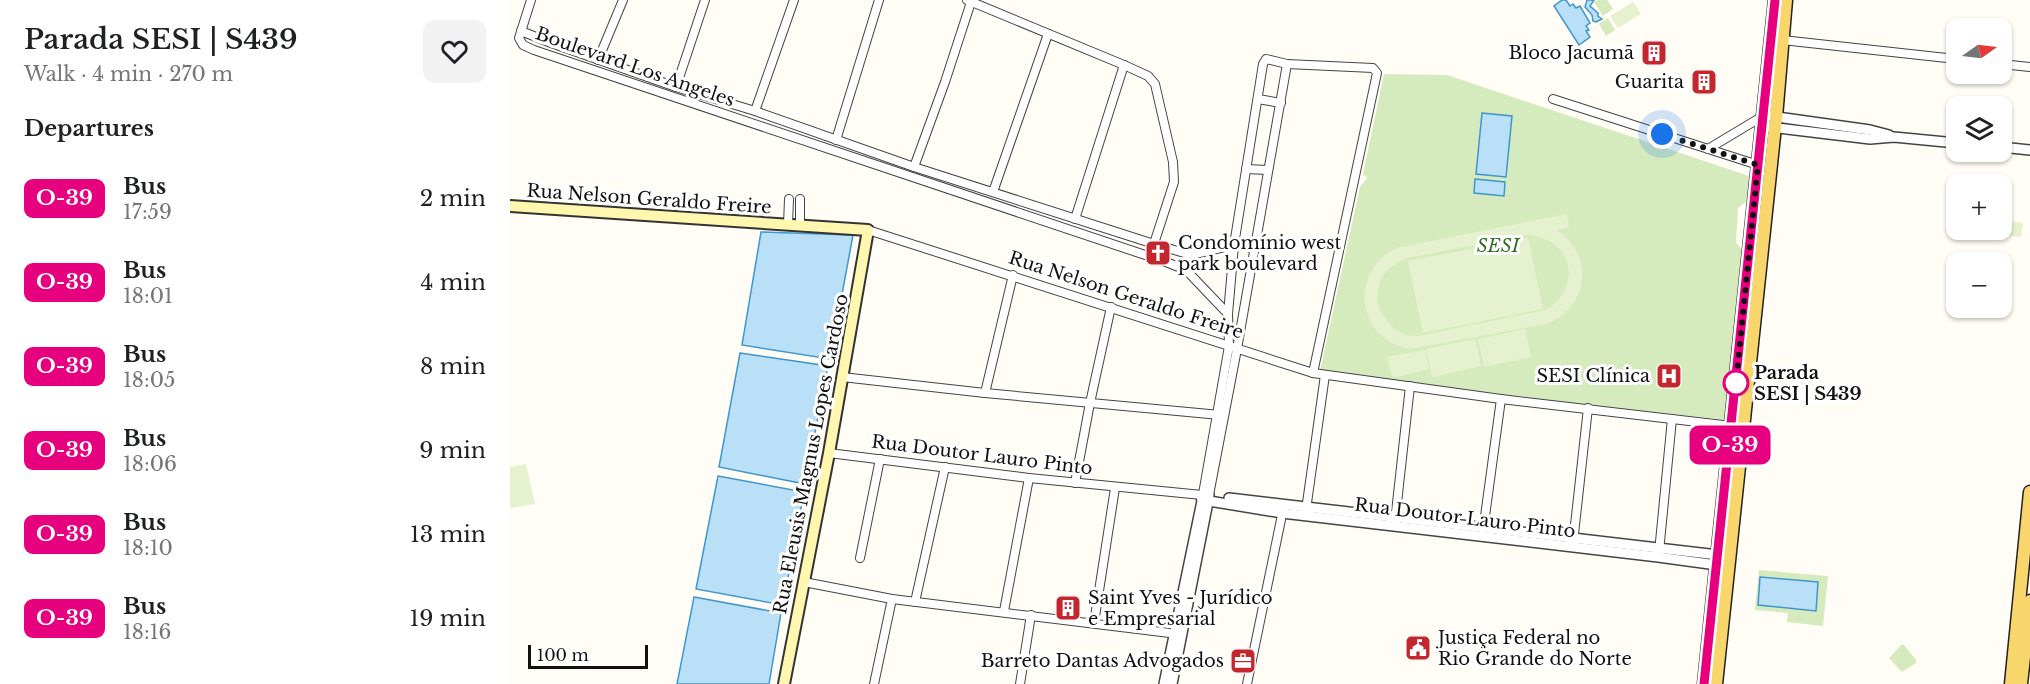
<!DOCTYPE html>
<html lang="en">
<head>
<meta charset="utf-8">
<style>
  body { margin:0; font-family:"Libre Baskerville",serif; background:#f2f2f2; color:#202124; height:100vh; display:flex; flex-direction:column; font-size:22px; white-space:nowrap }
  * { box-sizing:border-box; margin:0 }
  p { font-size:20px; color:#757577 }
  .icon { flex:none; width:33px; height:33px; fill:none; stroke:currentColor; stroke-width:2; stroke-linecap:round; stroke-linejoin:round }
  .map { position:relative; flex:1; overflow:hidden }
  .sheet { display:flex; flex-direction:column; background:#fff; width:510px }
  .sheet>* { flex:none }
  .badge { padding:0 12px; border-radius:9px; font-size:21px; line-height:39px }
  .needle { width:39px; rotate:76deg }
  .controls { position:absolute; left:1436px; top:18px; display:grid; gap:12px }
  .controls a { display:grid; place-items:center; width:66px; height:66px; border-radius:12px; background:#fff; box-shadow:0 2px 4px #0004; font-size:30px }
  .scale { position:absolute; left:18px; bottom:15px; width:120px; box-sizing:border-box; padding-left:6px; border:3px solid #111; border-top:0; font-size:16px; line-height:21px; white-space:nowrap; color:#111; -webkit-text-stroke:4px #fff; paint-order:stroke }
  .you { position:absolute; width:30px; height:30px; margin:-15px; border:4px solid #fff; border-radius:50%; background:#1a73e8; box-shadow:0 0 0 9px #1a73e833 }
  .map>.badge { position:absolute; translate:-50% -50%; box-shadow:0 0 0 3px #fff }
  h2 { padding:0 24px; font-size:22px; line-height:54px }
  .round { display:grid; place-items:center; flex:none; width:63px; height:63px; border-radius:12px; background:#f2f2f2 }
  .summary { display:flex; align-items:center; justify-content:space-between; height:102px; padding:0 24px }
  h1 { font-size:28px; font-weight:600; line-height:45px }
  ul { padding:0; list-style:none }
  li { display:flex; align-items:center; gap:18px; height:84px; padding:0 24px }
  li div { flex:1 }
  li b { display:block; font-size:22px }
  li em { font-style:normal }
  li .badge { min-width:66px; font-weight:700; text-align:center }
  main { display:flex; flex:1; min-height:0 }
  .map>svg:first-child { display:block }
  .green { fill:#d5ebbd }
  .pitch { fill:#e6f2cf; fill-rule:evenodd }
  .water { fill:#b9e0f7; stroke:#3f96cf; stroke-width:1.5 }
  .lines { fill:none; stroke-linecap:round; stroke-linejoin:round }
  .minor-casing { stroke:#444; stroke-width:10 }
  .tertiary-casing { stroke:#444; stroke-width:12 }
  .secondary-casing { stroke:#333; stroke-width:14 }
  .primary-casing { stroke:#222; stroke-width:15 }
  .minor { stroke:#fff; stroke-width:8 }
  .tertiary { stroke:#fff; stroke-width:9 }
  .secondary { stroke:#fff6b0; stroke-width:10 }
  .primary { stroke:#f9d66b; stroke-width:12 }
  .line-casing { stroke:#fff; stroke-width:14 }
  .line { stroke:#e6007e; stroke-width:9 }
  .walk { stroke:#111; stroke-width:6; stroke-dasharray:0 10.8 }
  .stop-dot { fill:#fff; stroke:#e6007e; stroke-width:3 }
  .labels { text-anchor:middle; stroke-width:6; stroke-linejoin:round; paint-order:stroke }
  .poi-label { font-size:18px; fill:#111; stroke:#fff; text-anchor:end }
  .street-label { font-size:18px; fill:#111; stroke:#fff }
  .park-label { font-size:18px; font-style:italic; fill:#2f6b1f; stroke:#fff }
  .stop-label { font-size:18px; font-weight:bold; fill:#111; stroke:#fff; text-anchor:start }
</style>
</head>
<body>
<main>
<section class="sheet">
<div class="summary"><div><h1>Parada SESI | S439</h1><p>Walk · 4 min · 270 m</p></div><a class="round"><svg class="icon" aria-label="heart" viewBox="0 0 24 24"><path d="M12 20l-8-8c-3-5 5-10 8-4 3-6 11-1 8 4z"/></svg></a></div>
<h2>Departures</h2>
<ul>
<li><span class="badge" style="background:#e6007e;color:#fff">O-39</span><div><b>Bus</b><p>17:59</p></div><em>2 min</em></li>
<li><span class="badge" style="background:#e6007e;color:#fff">O-39</span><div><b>Bus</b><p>18:01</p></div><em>4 min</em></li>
<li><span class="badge" style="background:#e6007e;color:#fff">O-39</span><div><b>Bus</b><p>18:05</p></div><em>8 min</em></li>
<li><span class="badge" style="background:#e6007e;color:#fff">O-39</span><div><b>Bus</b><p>18:06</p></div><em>9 min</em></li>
<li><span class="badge" style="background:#e6007e;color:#fff">O-39</span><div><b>Bus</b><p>18:10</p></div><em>13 min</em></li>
<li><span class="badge" style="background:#e6007e;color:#fff">O-39</span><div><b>Bus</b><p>18:16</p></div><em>19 min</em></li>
</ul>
</section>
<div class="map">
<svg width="1520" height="684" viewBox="0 0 1520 684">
  <rect width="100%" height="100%" fill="#fffdf5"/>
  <g class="green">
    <path d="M1088,0H1097L1103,9L1093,16L1084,2Z"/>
    <path d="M1098,18L1105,30L1096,36L1089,24Z"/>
    <path d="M874,74L937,75L1239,176L1238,200L1228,208L1226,242L1233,251L1217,420L1060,403L810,371L850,187L857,178L853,174Z"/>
    <path d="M1249,570L1318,576L1313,626L1277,622L1278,613L1245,610Z"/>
    <path d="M1392,644L1395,646L1406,660V663L1392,672L1379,658Z"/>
  </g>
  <g class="pitch">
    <path d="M1123,2L1131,14L1108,28L1100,16Z"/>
    <path d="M1057,214L1059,227L1047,230C1085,256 1079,307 1036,324L900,349C847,340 838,273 886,248ZM1017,235C1062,237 1074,286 1036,310L908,336L895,335L884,329L870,312L867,301L868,291L871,278L878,269L888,262L898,258Z"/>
    <path d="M1491,220L1513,223L1511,237L1475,233L1476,230H1491Z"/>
    <path d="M1018,238L1033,309L913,333L898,261Z"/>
    <path d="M1015,329L1021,357L974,367L968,339Z"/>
    <path d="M965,339L971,366L922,377L916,349Z"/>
    <path d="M915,350L919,369L886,377L882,376L877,357Z"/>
    <path d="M16,464L25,504L0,508V467Z"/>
  </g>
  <g class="water">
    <path d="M1052,0H1056L1060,6L1063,4L1066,8L1070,6L1080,23L1076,26L1079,30L1076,31L1080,37L1069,45L1044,6Z"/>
    <path d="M1077,0H1084L1080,6L1088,13V16L1092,19L1086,22L1083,21L1082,15L1075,7Z"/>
    <path d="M972,113L1002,116L996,177L966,174Z"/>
    <path d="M965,179L995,182L994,196L964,193Z"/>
    <path d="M251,232L343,235L320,359L232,345Z"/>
    <path d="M230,353L318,366L295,484L209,467Z"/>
    <path d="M208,476L294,492L273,605L186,589Z"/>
    <path d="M1250,577L1308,582L1306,611L1248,605Z"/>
    <path d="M184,597L271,613L259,684H167Z"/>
  </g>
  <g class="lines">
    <g class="minor-casing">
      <g id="minor">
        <path d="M21,0L9,38L13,45L24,50L656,262L676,270L718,314"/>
        <path d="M457,0L614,65L638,76L645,84L663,162L664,182L640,256"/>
        <path d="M11,31L41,43L166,87L245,111L404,167L644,244L681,255L724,245L744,248"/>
        <path d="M1272,40L1446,59"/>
        <path d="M88,60L113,0"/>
        <path d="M1491,64L1520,67"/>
        <path d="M166,87L195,0"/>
        <path d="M748,99L771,103"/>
        <path d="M1043,99L1248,165"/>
        <path d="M245,111L284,0"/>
        <path d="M326,140L369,0"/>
        <path d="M1198,149L1253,116"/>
        <path d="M404,167L435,82L461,2"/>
        <path d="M736,169L758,170"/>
        <path d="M483,192L538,34"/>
        <path d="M290,199V226"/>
        <path d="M565,219L614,65"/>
        <path d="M278,225L279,199"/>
        <path d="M358,230L803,373L991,399L1222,426"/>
        <path d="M332,377L475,393L710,415"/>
        <path d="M475,393L503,275"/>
        <path d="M319,453L519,478L692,495"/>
        <path d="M565,483L580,403L601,307"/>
        <path d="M693,494L719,346L718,314L724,245L753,64L756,59L777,64L863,68L867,73L803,373"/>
        <path d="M699,495L727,349L777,64"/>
        <path d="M796,510L815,375"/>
        <path d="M885,521L900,386"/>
        <path d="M973,531L991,399"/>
        <path d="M1063,543L1078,408"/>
        <path d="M1149,552L1162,419"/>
        <path d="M350,558L370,459"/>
        <path d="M294,582L382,599L668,634"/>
        <path d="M405,602L435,467"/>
        <path d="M494,611L519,478"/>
        <path d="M584,623L605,488"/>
        <path d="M364,684L382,599"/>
        <path d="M510,684L521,615"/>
        <path d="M737,684L773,510"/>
      </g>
    </g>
    <g class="tertiary-casing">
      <g id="tertiary">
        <path d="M1260,116L1360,130L1379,135"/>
        <path d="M1252,126L1360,139L1384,137L1446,143"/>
        <path d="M1491,147L1520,150"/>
        <path d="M719,498L1208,555"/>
        <path d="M699,501L772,513L1148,557L1207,565"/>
        <path d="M654,684L692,501L691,496L695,493L699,495L698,502L692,501"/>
        <path d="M662,684L698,502"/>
      </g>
    </g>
    <g class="secondary-casing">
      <path id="secondary" d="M0,206L358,230L319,453L274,684"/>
    </g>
    <g class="primary-casing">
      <g id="primary">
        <path d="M1194,684L1265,0"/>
        <path d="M1206,684L1266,117L1276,0"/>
        <path d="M1501,684L1520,492"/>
        <path d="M1511,684L1520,601"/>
      </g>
    </g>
    <use href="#minor" class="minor"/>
    <use href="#tertiary" class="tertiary"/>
    <use href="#secondary" class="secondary"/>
    <use href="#primary" class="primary"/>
  </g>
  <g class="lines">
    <g class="line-casing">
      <path id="line" d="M1194,684L1265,0"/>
    </g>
    <use href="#line" class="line"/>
    <path class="walk" d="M1152,134L1248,165L1226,383"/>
  </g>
  <defs>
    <g id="building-square" transform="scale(1.35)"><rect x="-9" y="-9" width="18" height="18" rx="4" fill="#c4262e" stroke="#fff"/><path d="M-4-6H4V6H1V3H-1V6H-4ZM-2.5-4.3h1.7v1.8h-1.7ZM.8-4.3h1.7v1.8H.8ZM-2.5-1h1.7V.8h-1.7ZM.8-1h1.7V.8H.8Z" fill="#fff"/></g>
    <g id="church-square" transform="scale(1.35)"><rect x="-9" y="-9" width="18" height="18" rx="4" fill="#c4262e" stroke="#fff"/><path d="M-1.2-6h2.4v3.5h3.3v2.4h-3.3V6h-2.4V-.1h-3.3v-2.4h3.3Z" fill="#fff"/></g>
    <g id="hospital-square" transform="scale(1.35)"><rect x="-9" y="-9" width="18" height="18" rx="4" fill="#c4262e" stroke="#fff"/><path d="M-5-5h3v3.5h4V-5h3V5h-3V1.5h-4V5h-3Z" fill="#fff"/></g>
    <g id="civic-square" transform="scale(1.35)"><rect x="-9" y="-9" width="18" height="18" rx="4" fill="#c4262e" stroke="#fff"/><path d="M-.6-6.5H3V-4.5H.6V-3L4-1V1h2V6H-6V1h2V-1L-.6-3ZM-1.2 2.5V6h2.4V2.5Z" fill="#fff"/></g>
    <g id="office-square" transform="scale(1.35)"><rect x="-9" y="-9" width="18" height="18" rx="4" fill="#c4262e" stroke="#fff"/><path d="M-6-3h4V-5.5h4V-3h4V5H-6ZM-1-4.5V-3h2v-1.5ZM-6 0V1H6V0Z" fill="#fff"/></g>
  </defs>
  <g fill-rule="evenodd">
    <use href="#building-square" x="1144" y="53"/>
    <use href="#building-square" x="1194" y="82"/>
    <use href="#church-square" x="648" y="253"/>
    <use href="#hospital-square" x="1159" y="376"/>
    <use href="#building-square" x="558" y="608"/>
    <use href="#civic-square" x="908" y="648"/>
    <use href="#office-square" x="733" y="661"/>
  </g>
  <circle class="stop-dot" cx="1226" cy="383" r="12"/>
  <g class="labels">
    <g class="poi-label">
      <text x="1124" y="59">Bloco Jacumã</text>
      <text x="1174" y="88">Guarita</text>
      <text x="668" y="249" text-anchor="start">Condomínio west<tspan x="668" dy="21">park boulevard</tspan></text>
      <text x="1140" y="382">SESI Clínica</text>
      <text x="578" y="604" text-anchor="start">Saint Yves - Jurídico<tspan x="578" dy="21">e Empresarial</tspan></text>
      <text x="928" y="644" text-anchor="start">Justiça Federal no<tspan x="928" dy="21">Rio Grande do Norte</tspan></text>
      <text x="714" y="667">Barreto Dantas Advogados</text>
    </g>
    <g class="street-label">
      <text transform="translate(125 67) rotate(19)" y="6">Boulevard Los Angeles</text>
      <text transform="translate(139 199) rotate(4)" y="6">Rua Nelson Geraldo Freire</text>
      <text transform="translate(616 295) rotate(18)" y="6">Rua Nelson Geraldo Freire</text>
      <text transform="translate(301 454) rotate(-79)" y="6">Rua Eleusis Magnus Lopes Cardoso</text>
      <text transform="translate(472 455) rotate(7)" y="6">Rua Doutor Lauro Pinto</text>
      <text transform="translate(955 518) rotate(7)" y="6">Rua Doutor Lauro Pinto</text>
    </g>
    <g class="park-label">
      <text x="988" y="252">SESI</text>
    </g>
    <g class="stop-label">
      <text x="1244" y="379">Parada<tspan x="1244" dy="21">SESI | S439</tspan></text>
    </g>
  </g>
</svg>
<div class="controls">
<a><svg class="needle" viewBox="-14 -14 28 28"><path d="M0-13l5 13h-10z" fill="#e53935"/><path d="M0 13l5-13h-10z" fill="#757577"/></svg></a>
<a><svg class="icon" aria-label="layers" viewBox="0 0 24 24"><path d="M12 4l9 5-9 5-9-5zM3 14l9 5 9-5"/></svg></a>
<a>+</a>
<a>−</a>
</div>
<div class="scale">100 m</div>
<div class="you" style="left:1152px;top:134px"></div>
<b class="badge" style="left:1220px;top:445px;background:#e6007e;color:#fff">O-39</b>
</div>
</main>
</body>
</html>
